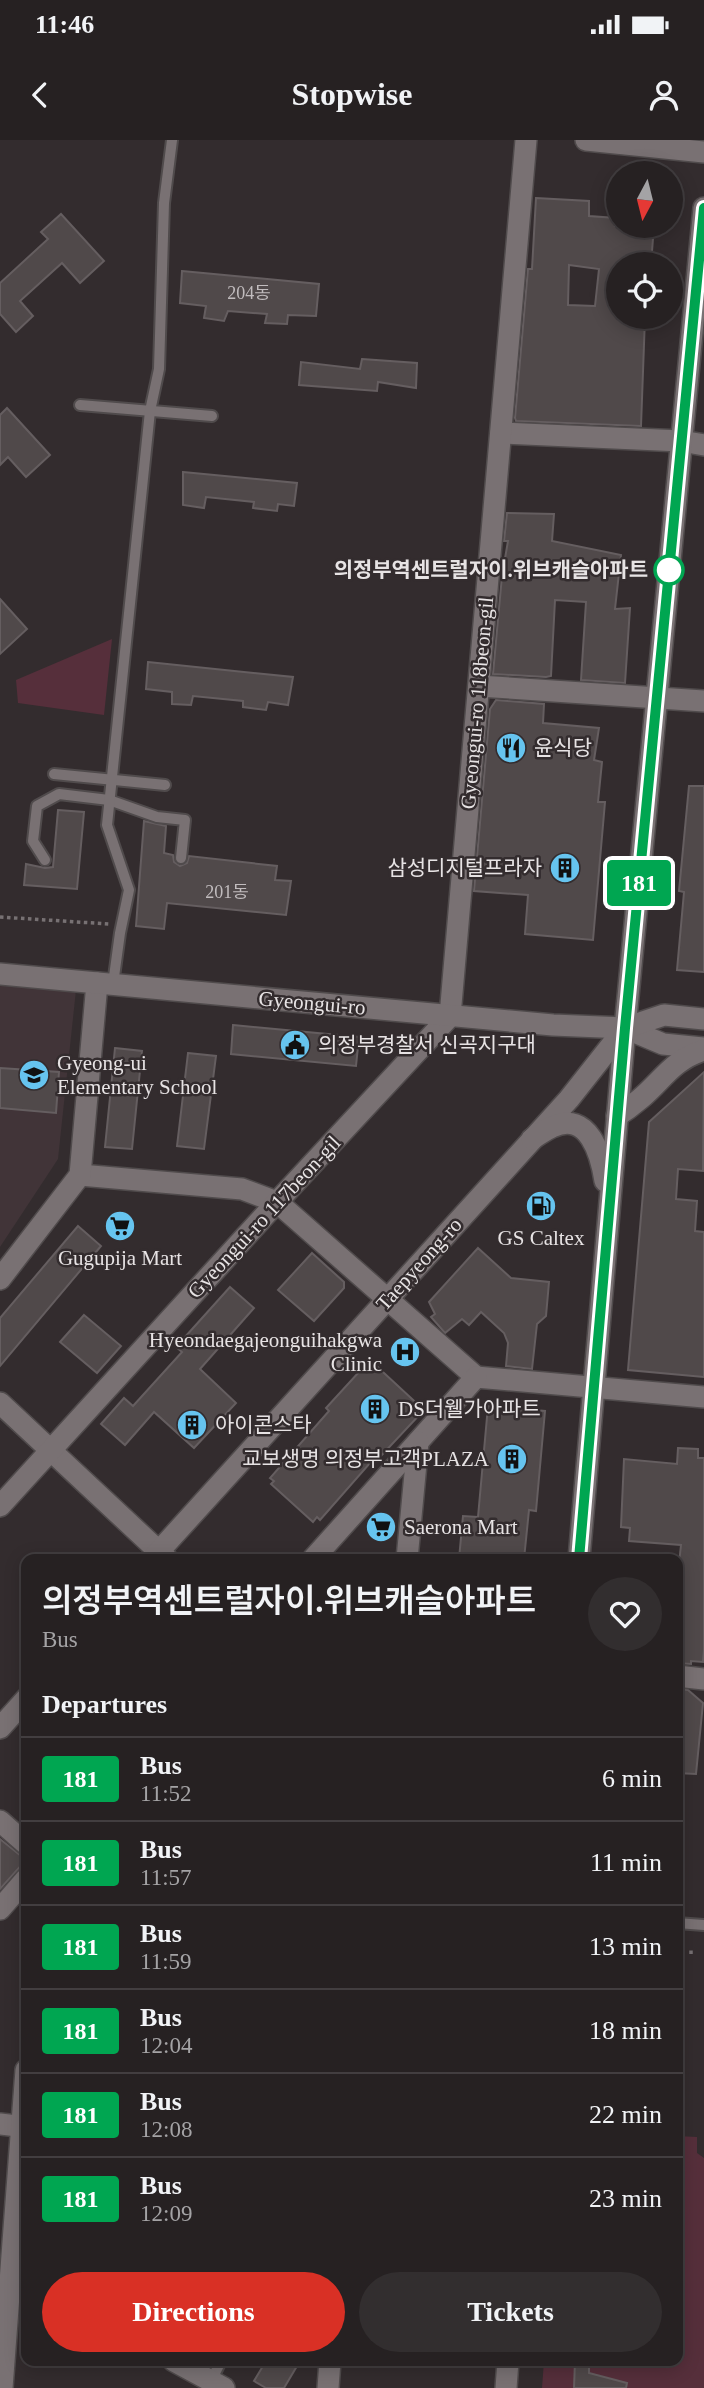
<!DOCTYPE html>
<html lang="en">
<head>
<meta charset="utf-8">
<style>
  body { margin:0; font-family:"Times New Roman","Noto Sans KR",serif; background:#322e2f; color:#f1f3f6; height:100vh; display:flex; flex-direction:column; font-size:26px; white-space:nowrap }
  * { box-sizing:border-box; margin:0 }
  p { font-size:23px; color:#a4a3a5 }
  .icon { flex:none; width:38px; height:38px; fill:none; stroke:currentColor; stroke-width:2; stroke-linecap:round; stroke-linejoin:round }
  .map { position:relative; flex:1; overflow:hidden }
  .drawer { position:absolute; left:21px; top:1414px; width:662px; height:812px; display:flex; flex-direction:column; background:#262122; border-radius:14px; box-shadow:0 4px 18px #0003,0 0 0 2px #423e40 }
  .drawer>* { flex:none }
  .badge { padding:0 14px; border-radius:5px; font-size:24px; line-height:46px }
  .needle { width:46px; rotate:187deg }
  .controls { position:absolute; left:606px; top:21px; display:grid; gap:14px }
  .controls a { display:grid; place-items:center; width:77px; height:77px; border-radius:50%; background:#262122; box-shadow:0 4px 18px #0003,0 0 0 2px #423e40; font-size:35px }
  .map>.badge { position:absolute; translate:-50% -50%; box-shadow:0 0 0 4px #fff }
  h2 { padding:0 21px; font-size:26px; line-height:63px }
  .round { display:grid; place-items:center; flex:none; width:74px; height:74px; border-radius:37px; background:#322e2f }
  .overview { display:flex; align-items:center; justify-content:space-between; height:119px; padding:0 21px }
  h1 { font-size:33px; font-weight:600; line-height:52px }
  .cta { display:flex; gap:14px; margin-top:auto; padding:14px 21px }
  .cta a { flex:1; height:80px; border-radius:42px; background:#d93025; color:#fff; font-size:28px; font-weight:600; line-height:80px; text-align:center }
  .cta a+a { background:#322e2f; color:#f1f3f6 }
  ul { padding:0; list-style:none }
  li { display:flex; align-items:center; gap:21px; height:84px; padding:0 21px; border-top:2px solid #423e40 }
  li div { flex:1 }
  li b { display:block; font-size:26px }
  li em { font-style:normal }
  li .badge { min-width:77px; font-weight:700; text-align:center }
  .status { display:flex; justify-content:space-between; align-items:center; height:49px; padding:0 35px; background:#262122; direction:ltr }
  .status svg { height:19px; fill:currentColor }
  header { display:flex; justify-content:space-between; align-items:center; height:91px; padding:0 21px; background:#262122; font-size:32px; font-weight:600 }
  .map>svg:first-child { display:block }
  .built { fill:#413438 }
  .green { fill:#562f3b }
  .building { fill:#50494a; stroke:#655e60; stroke-width:2; fill-rule:evenodd }
  .lines { fill:none; stroke-linecap:round; stroke-linejoin:round }
  .lane-casing { stroke:#504b4c; stroke-width:14 }
  .street-casing { stroke:#504b4c; stroke-width:24 }
  .secondary-casing { stroke:#504b4c; stroke-width:24 }
  .path { stroke:#777173; stroke-width:3.5; stroke-dasharray:3.5 3.5; stroke-linecap:butt }
  .lane { stroke:#797173; stroke-width:10 }
  .street { stroke:#797173; stroke-width:21 }
  .secondary { stroke:#797173; stroke-width:21 }
  .line-casing { stroke:#fff; stroke-width:16 }
  .line { stroke:#00a651; stroke-width:10 }
  .stop-dot { fill:#fff; stroke:#00a651; stroke-width:3.5 }
  .labels { text-anchor:middle; stroke-width:5; stroke-linejoin:round; paint-order:stroke }
  .number-label { font-size:18px; fill:#c1bcbe }
  .stop-label { font-size:21px; font-weight:bold; fill:#e7e3e4; stroke:#332c2e; text-anchor:end }
  .street-label { font-size:21px; fill:#e7e3e4; stroke:#332c2e }
  .poi-label { font-size:21px; fill:#e7e3e4; stroke:#332c2e; text-anchor:start }
</style>
</head>
<body>
<div class="status"><b>11:46</b><svg viewBox="0 0 49 12"><path d="M0 12V9h3v3zM5 12V6h3v6zM10 12V3h3v9zM15 12V0h3v12zM26 1h20v11H26zM47 4h2v5h-2z"/></svg></div>
<header><svg class="icon" aria-label="back" viewBox="0 0 24 24"><path d="M15 5l-7 7 7 7"/></svg>Stopwise<svg class="icon" aria-label="person" viewBox="0 0 24 24"><circle cx="12" cy="8" r="4"/><path d="M4 21q1-7 8-7t8 7"/></svg></header>
<div class="map">
<svg width="704" height="2248" viewBox="0 0 704 2248">
  <rect width="100%" height="100%" fill="#332c2e"/>
  <path class="built" d="M0,844L76,850L58,1019L0,1107Z"/>
  <g class="green">
    <path d="M112,499L104,575L18,563L16,540Z"/>
    <path d="M677,1996L697,1997V2013L704,2018V2248H542L544,2221H677Z"/>
  </g>
  <g class="building">
    <path d="M536,58L589,61V76L616,78L615,86H654L651,124H618V177H645L641,286L516,281L515,278L528,129H532ZM569,125L599,129L595,166L568,165Z"/>
    <path d="M61,74L104,121L80,143L62,123L20,161L33,176L16,192L0,174V143L48,99L41,92Z"/>
    <path d="M182,131L319,144L316,176L288,175L287,184L265,183L267,174L228,171L224,181L204,178L206,166L180,163Z"/>
    <path d="M362,219L417,223L416,248L378,242L377,251L299,245L301,222L360,229Z"/>
    <path d="M7,268L50,315L26,337L8,317L0,325V275Z"/>
    <path d="M183,332L297,343L294,366L278,364L277,371L253,368L254,362L206,357L204,368L183,365Z"/>
    <path d="M507,373L554,374L552,401L621,415L615,469L630,468L625,543L581,540L586,462L555,460L551,536L546,537L493,534L502,436L508,401H504Z"/>
    <path d="M0,459L27,489L0,514Z"/>
    <path d="M148,522L293,537L288,565L268,562L266,570L243,567V561L193,556L191,565L172,564V552L146,549Z"/>
    <path d="M496,560L544,564L543,583L599,588L594,620L602,622L598,662H605L593,800L525,794L528,755L474,751L490,569Z"/>
    <path d="M689,646H704V832L677,830L684,752L679,751Z"/>
    <path d="M58,670L84,672L77,749L24,745L26,724L45,728L53,727Z"/>
    <path d="M144,681L166,686L164,713L173,715L174,722L180,726L187,723L189,716L277,726L275,740L291,741L286,775L167,763L164,789L136,786Z"/>
    <path d="M233,885L359,897L356,926L231,914Z"/>
    <path d="M115,908L142,911L132,1009L105,1007Z"/>
    <path d="M188,913L216,916L204,1009L177,1006Z"/>
    <path d="M0,928L59,932L56,973L0,968Z"/>
    <path d="M704,932L703,1031L678,1029L676,1059L697,1061L695,1091L704,1092V1237L628,1230L649,982Z"/>
    <path d="M78,1086L101,1106L0,1226V1178Z"/>
    <path d="M478,1108L511,1138L549,1142L546,1176L537,1184L532,1229L506,1226L508,1203L504,1193L481,1172L469,1185L462,1179L445,1193L431,1177L435,1174L429,1162Z"/>
    <path d="M312,1113L344,1142V1148L314,1181L278,1150Z"/>
    <path d="M230,1147L254,1168L200,1229L236,1263L194,1308L154,1272L125,1305L101,1284L124,1258L133,1266L182,1212L176,1207Z"/>
    <path d="M84,1175L121,1206L97,1233L60,1202Z"/>
    <path d="M370,1220L424,1270L380,1317L377,1315L320,1380L317,1377L313,1382L271,1344L274,1341L270,1338L329,1271L326,1268Z"/>
    <path d="M488,1266L545,1271L536,1371L529,1370L524,1419H459L463,1376L478,1377Z"/>
    <path d="M678,1308L698,1309V1318H704V1510L703,1522L691,1521V1524L677,1523V1442L681,1405L629,1401L630,1388L621,1387L624,1319L677,1324Z"/>
    <path d="M679,1549L688,1550L703,1563L696,1634L677,1633Z"/>
    <path d="M0,1699L26,1720L0,1749Z"/>
    <path d="M266,2221H300L284,2248H266L254,2241Z"/>
    <path d="M575,2221L589,2222V2233L627,2243L626,2248H574Z"/>
  </g>
  <g class="lines">
    <g class="lane-casing">
      <g id="lane">
        <path d="M80,265L212,276"/>
        <path d="M54,634L165,645"/>
        <path d="M45,720L33,701L37,666L59,654L109,660L157,677L185,680L181,718"/>
        <path d="M113,844L120,793L129,750L107,685L150,271L159,229L164,63L172,0"/>
        <path d="M677,1783L704,1785"/>
        <path d="M211,2241L221,2221"/>
      </g>
    </g>
    <g class="street-casing">
      <g id="street">
        <path d="M586,0L704,12"/>
        <path d="M501,293L681,301L704,305"/>
        <path d="M479,546L704,561"/>
        <path d="M80,1035L242,1049L277,1062L476,1237"/>
        <path d="M0,1139L80,1035L97,843"/>
        <path d="M476,1237L704,1257"/>
        <path d="M0,1263L167,1419"/>
        <path d="M0,1366L277,1062L450,876L526,0"/>
        <path d="M152,1419L569,959L625,888"/>
        <path d="M313,1419L476,1237"/>
        <path d="M407,1419L418,1302"/>
        <path d="M677,1536L704,1539"/>
        <path d="M0,1588L26,1559"/>
        <path d="M0,1681L26,1704"/>
        <path d="M0,1769L26,1739"/>
        <path d="M0,1984L26,1987"/>
        <path d="M174,2221L224,2248"/>
        <path d="M2,2248L26,1930"/>
        <path d="M328,2248L330,2221"/>
      </g>
    </g>
    <g class="secondary-casing">
      <g id="secondary">
        <path d="M0,834L553,885L625,888L663,904L704,908"/>
        <path d="M625,888L664,875L704,879"/>
        <path d="M617,976C625,971 633,965 640,959C663,940 672,920 704,910"/>
        <path d="M532,999C539,995 545,990 552,987C589,970 601,1015 605,1041"/>
        <path d="M579,1419L625,888L704,68"/>
        <path d="M506,2248L508,2221"/>
      </g>
    </g>
    <g class="path">
      <path d="M0,777L109,784"/>
      <path d="M691,1814V1810"/>
    </g>
    <use href="#lane" class="lane"/>
    <use href="#street" class="street"/>
    <use href="#secondary" class="secondary"/>
  </g>
  <g class="lines">
    <g class="line-casing">
      <path id="line" d="M579,1419L625,888L704,68"/>
    </g>
    <use href="#line" class="line"/>
  </g>
  <defs>
    <g id="restaurant-disc" transform="scale(1.575)"><circle r="9.5" fill="#66c4ef" stroke="#332c2e"/><path d="M-5-6h1v4h1v-4h1v4h1v-4h1v5L-1.5 .5V6h-2V.5L-5-1ZM5-6V6H3V1.5H1.5Q1.5-4 5-6Z" fill="#111"/></g>
    <g id="building-disc" transform="scale(1.575)"><circle r="9.5" fill="#66c4ef" stroke="#332c2e"/><path d="M-4-6H4V6H1V3H-1V6H-4ZM-2.5-4.3h1.7v1.8h-1.7ZM.8-4.3h1.7v1.8H.8ZM-2.5-1h1.7V.8h-1.7ZM.8-1h1.7V.8H.8Z" fill="#111"/></g>
    <g id="civic-disc" transform="scale(1.575)"><circle r="9.5" fill="#66c4ef" stroke="#332c2e"/><path d="M-.6-6.5H3V-4.5H.6V-3L4-1V1h2V6H-6V1h2V-1L-.6-3ZM-1.2 2.5V6h2.4V2.5Z" fill="#111"/></g>
    <g id="school-disc" transform="scale(1.575)"><circle r="9.5" fill="#66c4ef" stroke="#332c2e"/><path d="M0-5L7-2L0 1L-7-2ZM-4 1L0 2.5L4 1V4Q0 6-4 4Z" fill="#111"/></g>
    <g id="fuel-disc" transform="scale(1.575)"><circle r="9.5" fill="#66c4ef" stroke="#332c2e"/><path d="M-5.5-6h7V0h2V4h1.3V-2.5L3-4.5l.8-.8L6-3V5H2.5V1h-1V6h-7ZM-4.2-4.7v3.2H.2V-4.7Z" fill="#111"/></g>
    <g id="supermarket-disc" transform="scale(1.575)"><circle r="9.5" fill="#66c4ef" stroke="#332c2e"/><path d="M-6-5.5h2.5l.6 2H6L4.5 2H-2.5L-4.4-4H-6ZM-1.5 3.2a1.3 1.3 0 1 0 .1 0ZM3 3.2a1.3 1.3 0 1 0 .1 0Z" fill="#111"/></g>
    <g id="hospital-disc" transform="scale(1.575)"><circle r="9.5" fill="#66c4ef" stroke="#332c2e"/><path d="M-5-5h3v3.5h4V-5h3V5h-3V1.5h-4V5h-3Z" fill="#111"/></g>
  </defs>
  <g fill-rule="evenodd">
    <use href="#restaurant-disc" x="511" y="608"/>
    <use href="#building-disc" x="565" y="728"/>
    <use href="#civic-disc" x="295" y="905"/>
    <use href="#school-disc" x="34" y="935"/>
    <use href="#fuel-disc" x="541" y="1066"/>
    <use href="#supermarket-disc" x="120" y="1086"/>
    <use href="#hospital-disc" x="405" y="1212"/>
    <use href="#building-disc" x="375" y="1269"/>
    <use href="#building-disc" x="192" y="1285"/>
    <use href="#building-disc" x="512" y="1319"/>
    <use href="#supermarket-disc" x="381" y="1387"/>
  </g>
  <circle class="stop-dot" cx="669" cy="430" r="14"/>
  <g class="labels">
    <g class="number-label">
      <text x="249" y="159">204동</text>
      <text x="227" y="758">201동</text>
    </g>
    <g class="stop-label">
      <text x="648" y="437">의정부역센트럴자이.위브캐슬아파트</text>
    </g>
    <g class="street-label">
      <text transform="translate(477 563) rotate(-85)" y="7">Gyeongui-ro 118beon-gil</text>
      <text transform="translate(312 863) rotate(5)" y="7">Gyeongui-ro</text>
      <text transform="translate(264 1077) rotate(-47)" y="7">Gyeongui-ro 117beon-gil</text>
      <text transform="translate(419 1124) rotate(-48)" y="7">Taepyeong-ro</text>
    </g>
    <g class="poi-label">
      <text x="534" y="615">윤식당</text>
      <text x="542" y="735" text-anchor="end">삼성디지털프라자</text>
      <text x="318" y="912">의정부경찰서 신곡지구대</text>
      <text x="57" y="930">Gyeong-ui<tspan x="57" dy="24">Elementary School</tspan></text>
      <text x="541" y="1105" text-anchor="middle">GS Caltex</text>
      <text x="120" y="1125" text-anchor="middle">Gugupija Mart</text>
      <text x="382" y="1207" text-anchor="end">Hyeondaegajeonguihakgwa<tspan x="382" dy="24">Clinic</tspan></text>
      <text x="398" y="1276">DS더웰가아파트</text>
      <text x="215" y="1292">아이콘스타</text>
      <text x="489" y="1326" text-anchor="end">교보생명 의정부고객PLAZA</text>
      <text x="404" y="1394">Saerona Mart</text>
    </g>
  </g>
</svg>
<div class="controls">
<a><svg class="needle" viewBox="-14 -14 28 28"><path d="M0-13l5 13h-10z" fill="#e53935"/><path d="M0 13l5-13h-10z" fill="#a4a3a5"/></svg></a>
<a><svg class="icon" aria-label="locate" viewBox="0 0 24 24"><circle cx="12" cy="12" r="6"/><path d="M12 2v4M12 18v4M2 12h4M18 12h4"/></svg></a>
</div>
<b class="badge" style="left:639px;top:743px;background:#00a651;color:#fff">181</b>
<section class="drawer">
<div class="overview"><div><h1>의정부역센트럴자이.위브캐슬아파트</h1><p>Bus</p></div><a class="round"><svg class="icon" aria-label="heart" viewBox="0 0 24 24"><path d="M12 20l-8-8c-3-5 5-10 8-4 3-6 11-1 8 4z"/></svg></a></div>
<h2>Departures</h2>
<ul>
<li><span class="badge" style="background:#00a651;color:#fff">181</span><div><b>Bus</b><p>11:52</p></div><em>6 min</em></li>
<li><span class="badge" style="background:#00a651;color:#fff">181</span><div><b>Bus</b><p>11:57</p></div><em>11 min</em></li>
<li><span class="badge" style="background:#00a651;color:#fff">181</span><div><b>Bus</b><p>11:59</p></div><em>13 min</em></li>
<li><span class="badge" style="background:#00a651;color:#fff">181</span><div><b>Bus</b><p>12:04</p></div><em>18 min</em></li>
<li><span class="badge" style="background:#00a651;color:#fff">181</span><div><b>Bus</b><p>12:08</p></div><em>22 min</em></li>
<li><span class="badge" style="background:#00a651;color:#fff">181</span><div><b>Bus</b><p>12:09</p></div><em>23 min</em></li>
</ul>
<div class="cta"><a>Directions</a><a>Tickets</a></div>
</section>
</div>
</body>
</html>
